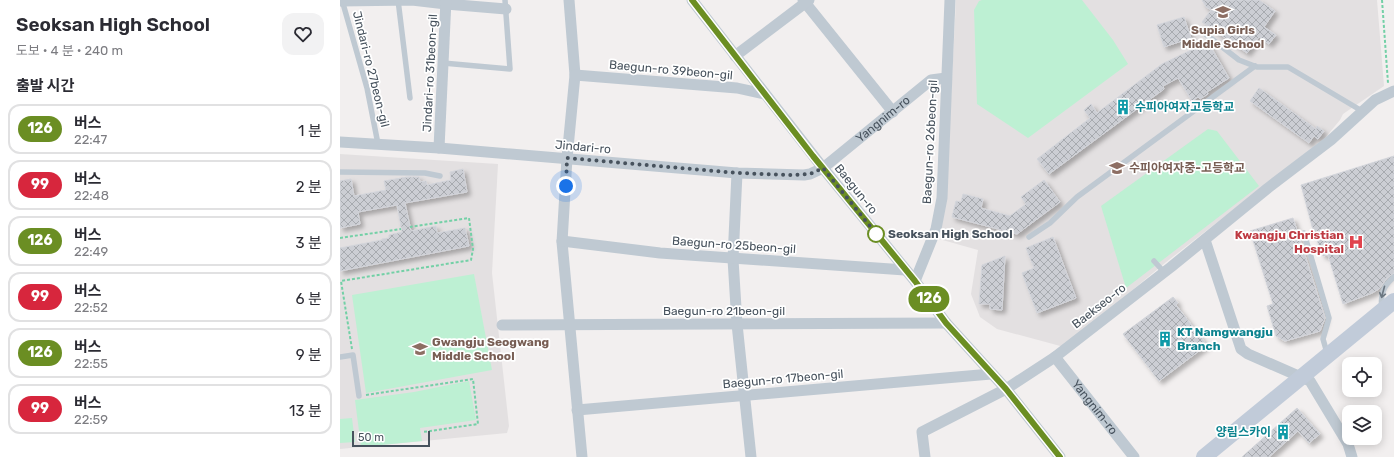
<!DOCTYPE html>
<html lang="ko">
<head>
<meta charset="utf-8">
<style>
  body { margin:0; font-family:Rubik,"Noto Sans KR",sans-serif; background:#f2f2f3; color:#2b2b33; height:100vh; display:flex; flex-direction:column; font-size:15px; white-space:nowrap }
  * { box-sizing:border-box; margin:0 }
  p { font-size:13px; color:#7c7c81 }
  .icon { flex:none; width:22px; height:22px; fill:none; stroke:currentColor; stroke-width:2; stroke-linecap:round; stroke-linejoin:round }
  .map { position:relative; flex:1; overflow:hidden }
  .details { display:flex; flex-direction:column; background:#fff; width:340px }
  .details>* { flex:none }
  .badge { padding:0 8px; border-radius:13px; font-size:14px; line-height:26px }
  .tools { position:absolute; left:1002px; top:357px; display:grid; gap:8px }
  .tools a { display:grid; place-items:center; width:40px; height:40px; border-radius:8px; background:#fff; box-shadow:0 2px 10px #0003; font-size:20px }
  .scale { position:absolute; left:12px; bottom:10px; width:78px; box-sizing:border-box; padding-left:4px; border:2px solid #47525d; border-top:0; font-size:11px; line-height:14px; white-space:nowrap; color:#47525d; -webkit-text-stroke:3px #fff; paint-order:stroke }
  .you { position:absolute; width:20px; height:20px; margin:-10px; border:3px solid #fff; border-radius:50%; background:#1a73e8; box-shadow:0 0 0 6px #1a73e833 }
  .map>.badge { position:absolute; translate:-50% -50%; box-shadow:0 0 0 2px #fff }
  h2 { padding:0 16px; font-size:15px; line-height:36px }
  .round { display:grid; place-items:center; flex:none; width:42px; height:42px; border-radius:12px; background:#f2f2f3 }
  .headline { display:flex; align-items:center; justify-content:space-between; height:68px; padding:0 16px }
  h1 { font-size:19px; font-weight:600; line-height:30px }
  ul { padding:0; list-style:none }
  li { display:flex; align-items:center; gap:12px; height:50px; margin:0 8px 6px; padding:0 8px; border:2px solid #e1e1e2; border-radius:12px }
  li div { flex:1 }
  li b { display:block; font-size:15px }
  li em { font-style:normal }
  li .badge { min-width:44px; font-weight:700; text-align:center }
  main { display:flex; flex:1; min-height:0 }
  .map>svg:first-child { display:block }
  .education { fill:#e3e0e1 }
  .green { fill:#bdf0d3 }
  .building { fill:url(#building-cross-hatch); stroke:#d3d5db; filter:url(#shadow) }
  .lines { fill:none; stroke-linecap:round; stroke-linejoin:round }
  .path { stroke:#73d0a6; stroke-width:2; stroke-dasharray:3 2; stroke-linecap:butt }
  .service { stroke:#bfc9d2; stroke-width:5.5 }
  .minor { stroke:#bfc9d2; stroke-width:11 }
  .secondary { stroke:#c1cbd9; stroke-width:16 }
  .oneway { stroke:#6b7680 }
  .line-casing { stroke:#fff; stroke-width:9 }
  .line { stroke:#6b8e23; stroke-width:6 }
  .walk { stroke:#47525d; stroke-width:4; stroke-dasharray:0 7.2 }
  .stop-dot { fill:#fff; stroke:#6b8e23; stroke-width:2 }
  .labels { text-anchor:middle; stroke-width:3.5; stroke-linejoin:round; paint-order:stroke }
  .education-label { font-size:12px; font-weight:bold; fill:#785e54; stroke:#fff; text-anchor:start }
  .street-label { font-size:12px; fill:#47525d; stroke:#fff }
  .culture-label { font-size:12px; font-weight:bold; fill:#0d838f; stroke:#fff; text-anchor:start }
  .stop-label { font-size:12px; font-weight:bold; fill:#47525d; stroke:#fff; text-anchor:start }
  .health-label { font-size:12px; font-weight:bold; fill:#be3a42; stroke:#fff; text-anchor:end }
</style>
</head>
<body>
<main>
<section class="details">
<div class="headline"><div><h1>Seoksan High School</h1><p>도보 · 4 분 · 240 m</p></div><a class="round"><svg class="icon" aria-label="heart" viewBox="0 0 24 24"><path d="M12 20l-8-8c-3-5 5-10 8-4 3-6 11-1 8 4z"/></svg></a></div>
<h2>출발 시간</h2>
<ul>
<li><span class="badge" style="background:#6b8e23;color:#fff">126</span><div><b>버스</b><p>22:47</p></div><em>1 분</em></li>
<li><span class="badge" style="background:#d7263d;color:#fff">99</span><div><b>버스</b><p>22:48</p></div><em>2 분</em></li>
<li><span class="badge" style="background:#6b8e23;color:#fff">126</span><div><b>버스</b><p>22:49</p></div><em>3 분</em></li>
<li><span class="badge" style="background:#d7263d;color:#fff">99</span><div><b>버스</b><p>22:52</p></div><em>6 분</em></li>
<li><span class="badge" style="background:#6b8e23;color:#fff">126</span><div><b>버스</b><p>22:55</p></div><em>9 분</em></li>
<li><span class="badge" style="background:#d7263d;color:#fff">99</span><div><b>버스</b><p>22:59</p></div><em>13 분</em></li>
</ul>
</section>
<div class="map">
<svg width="1054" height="457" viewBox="0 0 1054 457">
  <defs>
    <pattern id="building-cross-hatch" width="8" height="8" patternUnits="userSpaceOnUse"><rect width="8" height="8" fill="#ccced4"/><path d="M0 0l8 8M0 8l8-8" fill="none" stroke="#a7aaaf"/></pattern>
    <filter id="shadow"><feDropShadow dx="3.5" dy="3.5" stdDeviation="2" flood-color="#0004"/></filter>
  </defs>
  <rect width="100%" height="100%" fill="#f2efef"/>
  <g class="education">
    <path d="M616,0H1037L1044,86L1003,114L1000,120L985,138L825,263L724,347L657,329L640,317L631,294L638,250L599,239L606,198Z"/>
    <path d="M0,154L158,164L152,273L169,426L167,433L0,449Z"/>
  </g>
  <g class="green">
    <path d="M642,0H742L773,40L788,64L688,138L637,104L634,10L639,1Z"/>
    <path d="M868,129L877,131L919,186L786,288L761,206Z"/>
    <path d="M134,274L152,370L26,393L12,295Z"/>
    <path d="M129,381L136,420L80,428L82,441L21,447L15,400L74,392Z"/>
    <path d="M12,418L15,442L0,443V419Z"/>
  </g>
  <g class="building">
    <path d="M862,0H919L935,11L924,27L936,35L929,44L919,37L907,53L862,22L871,10L866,7Z"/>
    <path d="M844,17L851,38L824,47L817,25Z"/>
    <path d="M868,42L889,78L867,92L868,94L860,99L858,97L852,101L838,78L823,86L824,89L709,174L697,159L750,118L744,110L751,104L757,113L822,64Z"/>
    <path d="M919,88L976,129L977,126L984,131L978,139L974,136L969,143L910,101Z"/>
    <path d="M1054,156V273L1047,278L1039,289L1032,293L1003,304L988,255L983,256L973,230L961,185Z"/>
    <path d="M123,169L127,192L65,203L71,231L96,226L97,233L125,228L129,246L0,271V248L42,240V239L49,238V235L62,232L57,205L18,212L20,224L0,228V181L11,179L14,196L46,190L44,181L67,177H79L80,182L86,181L87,185L111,180L110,172Z"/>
    <path d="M704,180L720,202L677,234L612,217L616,201L621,202L623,194L643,199L641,208L670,216L686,204L681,197Z"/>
    <path d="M953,218L985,318L980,331L945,341L936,336L927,306L933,304L910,231Z"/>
    <path d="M713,237L736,298L697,313L682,273L694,268L686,248Z"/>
    <path d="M665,256L662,310L650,309V304H639L642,265Z"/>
    <path d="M833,297L838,303L836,305L867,345L819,381L783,334Z"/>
    <path d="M957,408L980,434L969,443L958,431L929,457H902Z"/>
  </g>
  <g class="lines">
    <g class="path">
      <path d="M1042,0L1048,83"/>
      <path d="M0,238L61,229"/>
      <path d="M12,349L1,281L131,260L133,249L129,218L70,227"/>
      <path d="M26,395L133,379L138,424L83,432"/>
    </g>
    <g class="service">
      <path d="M2,0L27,88L38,144"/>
      <path d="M58,0L70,98"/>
      <path d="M859,29L899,60L917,67H948L1022,111"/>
      <path d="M103,63L170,69L165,0"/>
      <path d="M0,172L85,173L100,176"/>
      <path d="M964,233L989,318L983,339L987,353"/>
      <path d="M689,237L710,223L737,197L915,66"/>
      <path d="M814,261L824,272"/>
      <path d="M1042,308C1040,295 1043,286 1054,277"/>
      <path d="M0,357L13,355L19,396"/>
    </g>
    <g class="minor">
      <path d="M229,0L235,75L227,158L222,242L242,457"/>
      <path d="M352,0L483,168L575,281L606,323L666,389L720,457"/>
      <path d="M463,0L553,112"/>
      <path d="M0,1L72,0L106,4L166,9"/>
      <path d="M395,56L469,0"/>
      <path d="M235,75L397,88L424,94"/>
      <path id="s1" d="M0,142L99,148L397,173L464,175L470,174L483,168L591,80L606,78"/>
      <path d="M99,148L106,0"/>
      <path d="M397,173L393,259L397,324L411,457"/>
      <path d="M865,240L901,349L908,354L970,381L1008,444L1012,457"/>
      <path d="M222,241L320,253L565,270"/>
      <path d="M575,281L596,229L602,198L610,0"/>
      <path d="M162,325L606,323"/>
      <path id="s2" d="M715,357L794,457"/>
      <path d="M237,410L651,374"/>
      <path d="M585,457L582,432L666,389L715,357L831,267L928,188L991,140L1035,100L1054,91"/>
    </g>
    <path class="secondary" d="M864,457L1054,301"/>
  </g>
  <defs><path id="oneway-shaft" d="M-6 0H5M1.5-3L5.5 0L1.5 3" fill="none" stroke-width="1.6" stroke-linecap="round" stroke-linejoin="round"/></defs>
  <use class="oneway" href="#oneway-shaft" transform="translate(1043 292) rotate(105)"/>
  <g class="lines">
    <g class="line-casing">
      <path id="line" d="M352,0L473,156L575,281L606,323L666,389L720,457"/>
    </g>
    <use href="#line" class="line"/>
    <path class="walk" d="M226,186L227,158L397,173L451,175L470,174L483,168L538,236L536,234"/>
  </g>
  <defs>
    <g id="school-bare" transform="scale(1.2)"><path d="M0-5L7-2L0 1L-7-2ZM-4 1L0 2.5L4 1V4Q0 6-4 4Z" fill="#8d6e63" stroke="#fff" stroke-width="2.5" paint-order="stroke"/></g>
    <g id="building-bare" transform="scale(1.2)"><path d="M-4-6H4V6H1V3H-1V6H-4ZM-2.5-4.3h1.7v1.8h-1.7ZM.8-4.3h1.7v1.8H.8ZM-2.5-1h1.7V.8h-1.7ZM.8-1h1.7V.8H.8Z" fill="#0f9aa8" stroke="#fff" stroke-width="2.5" paint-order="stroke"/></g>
    <g id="hospital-bare" transform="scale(1.2)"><path d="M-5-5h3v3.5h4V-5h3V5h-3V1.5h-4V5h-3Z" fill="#e0444e" stroke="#fff" stroke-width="2.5" paint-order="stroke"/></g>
  </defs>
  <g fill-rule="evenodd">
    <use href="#school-bare" x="883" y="12"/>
    <use href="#building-bare" x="783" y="107"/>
    <use href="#school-bare" x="777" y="168"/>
    <use href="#hospital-bare" x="1016" y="242"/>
    <use href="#building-bare" x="825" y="339"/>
    <use href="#school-bare" x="80" y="349"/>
    <use href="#building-bare" x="943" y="432"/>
  </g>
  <circle class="stop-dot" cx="536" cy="234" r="8"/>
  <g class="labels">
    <g class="education-label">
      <text x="883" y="34" text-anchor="middle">Supia Girls<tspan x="883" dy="14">Middle School</tspan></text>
      <text x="789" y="172">수피아여자중-고등학교</text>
      <text x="92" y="346">Gwangju Seogwang<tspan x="92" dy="14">Middle School</tspan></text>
    </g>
    <g class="street-label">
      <text transform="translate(31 69) rotate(76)" y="4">Jindari-ro 27beon-gil</text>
      <text transform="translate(331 70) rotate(5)" y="4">Baegun-ro 39beon-gil</text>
      <text transform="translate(90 73) rotate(-87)" y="4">Jindari-ro 31beon-gil</text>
      <text dy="4" stroke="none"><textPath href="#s1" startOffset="563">Yangnim-ro</textPath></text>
      <text transform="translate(590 142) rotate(-87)" y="4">Baegun-ro 26beon-gil</text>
      <text transform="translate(243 147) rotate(5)" y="4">Jindari-ro</text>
      <text transform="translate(516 189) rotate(51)" y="4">Baegun-ro</text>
      <text transform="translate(394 245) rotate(4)" y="4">Baegun-ro 25beon-gil</text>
      <text transform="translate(759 306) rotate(-38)" y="4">Baekseo-ro</text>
      <text x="384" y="315">Baegun-ro 21beon-gil</text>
      <text transform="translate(443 379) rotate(-5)" y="4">Baegun-ro 17beon-gil</text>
      <text dy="4" stroke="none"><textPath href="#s2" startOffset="64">Yangnim-ro</textPath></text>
    </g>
    <g class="culture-label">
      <text x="795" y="111">수피아여자고등학교</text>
      <text x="837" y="336">KT Namgwangju<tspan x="837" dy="14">Branch</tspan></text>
      <text x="931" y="436" text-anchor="end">양림스카이</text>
    </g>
    <g class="stop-label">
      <text x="548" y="238">Seoksan High School</text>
    </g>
    <g class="health-label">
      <text x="1004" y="239">Kwangju Christian<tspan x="1004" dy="14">Hospital</tspan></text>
    </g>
  </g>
</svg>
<div class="tools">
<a><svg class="icon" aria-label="locate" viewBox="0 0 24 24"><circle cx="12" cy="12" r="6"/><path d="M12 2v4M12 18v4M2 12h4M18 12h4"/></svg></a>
<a><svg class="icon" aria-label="layers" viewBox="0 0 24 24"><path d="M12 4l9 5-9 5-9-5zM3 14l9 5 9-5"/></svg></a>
</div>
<div class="scale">50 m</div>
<div class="you" style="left:226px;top:186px"></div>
<b class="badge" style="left:589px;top:299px;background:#6b8e23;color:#fff">126</b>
</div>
</main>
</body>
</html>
